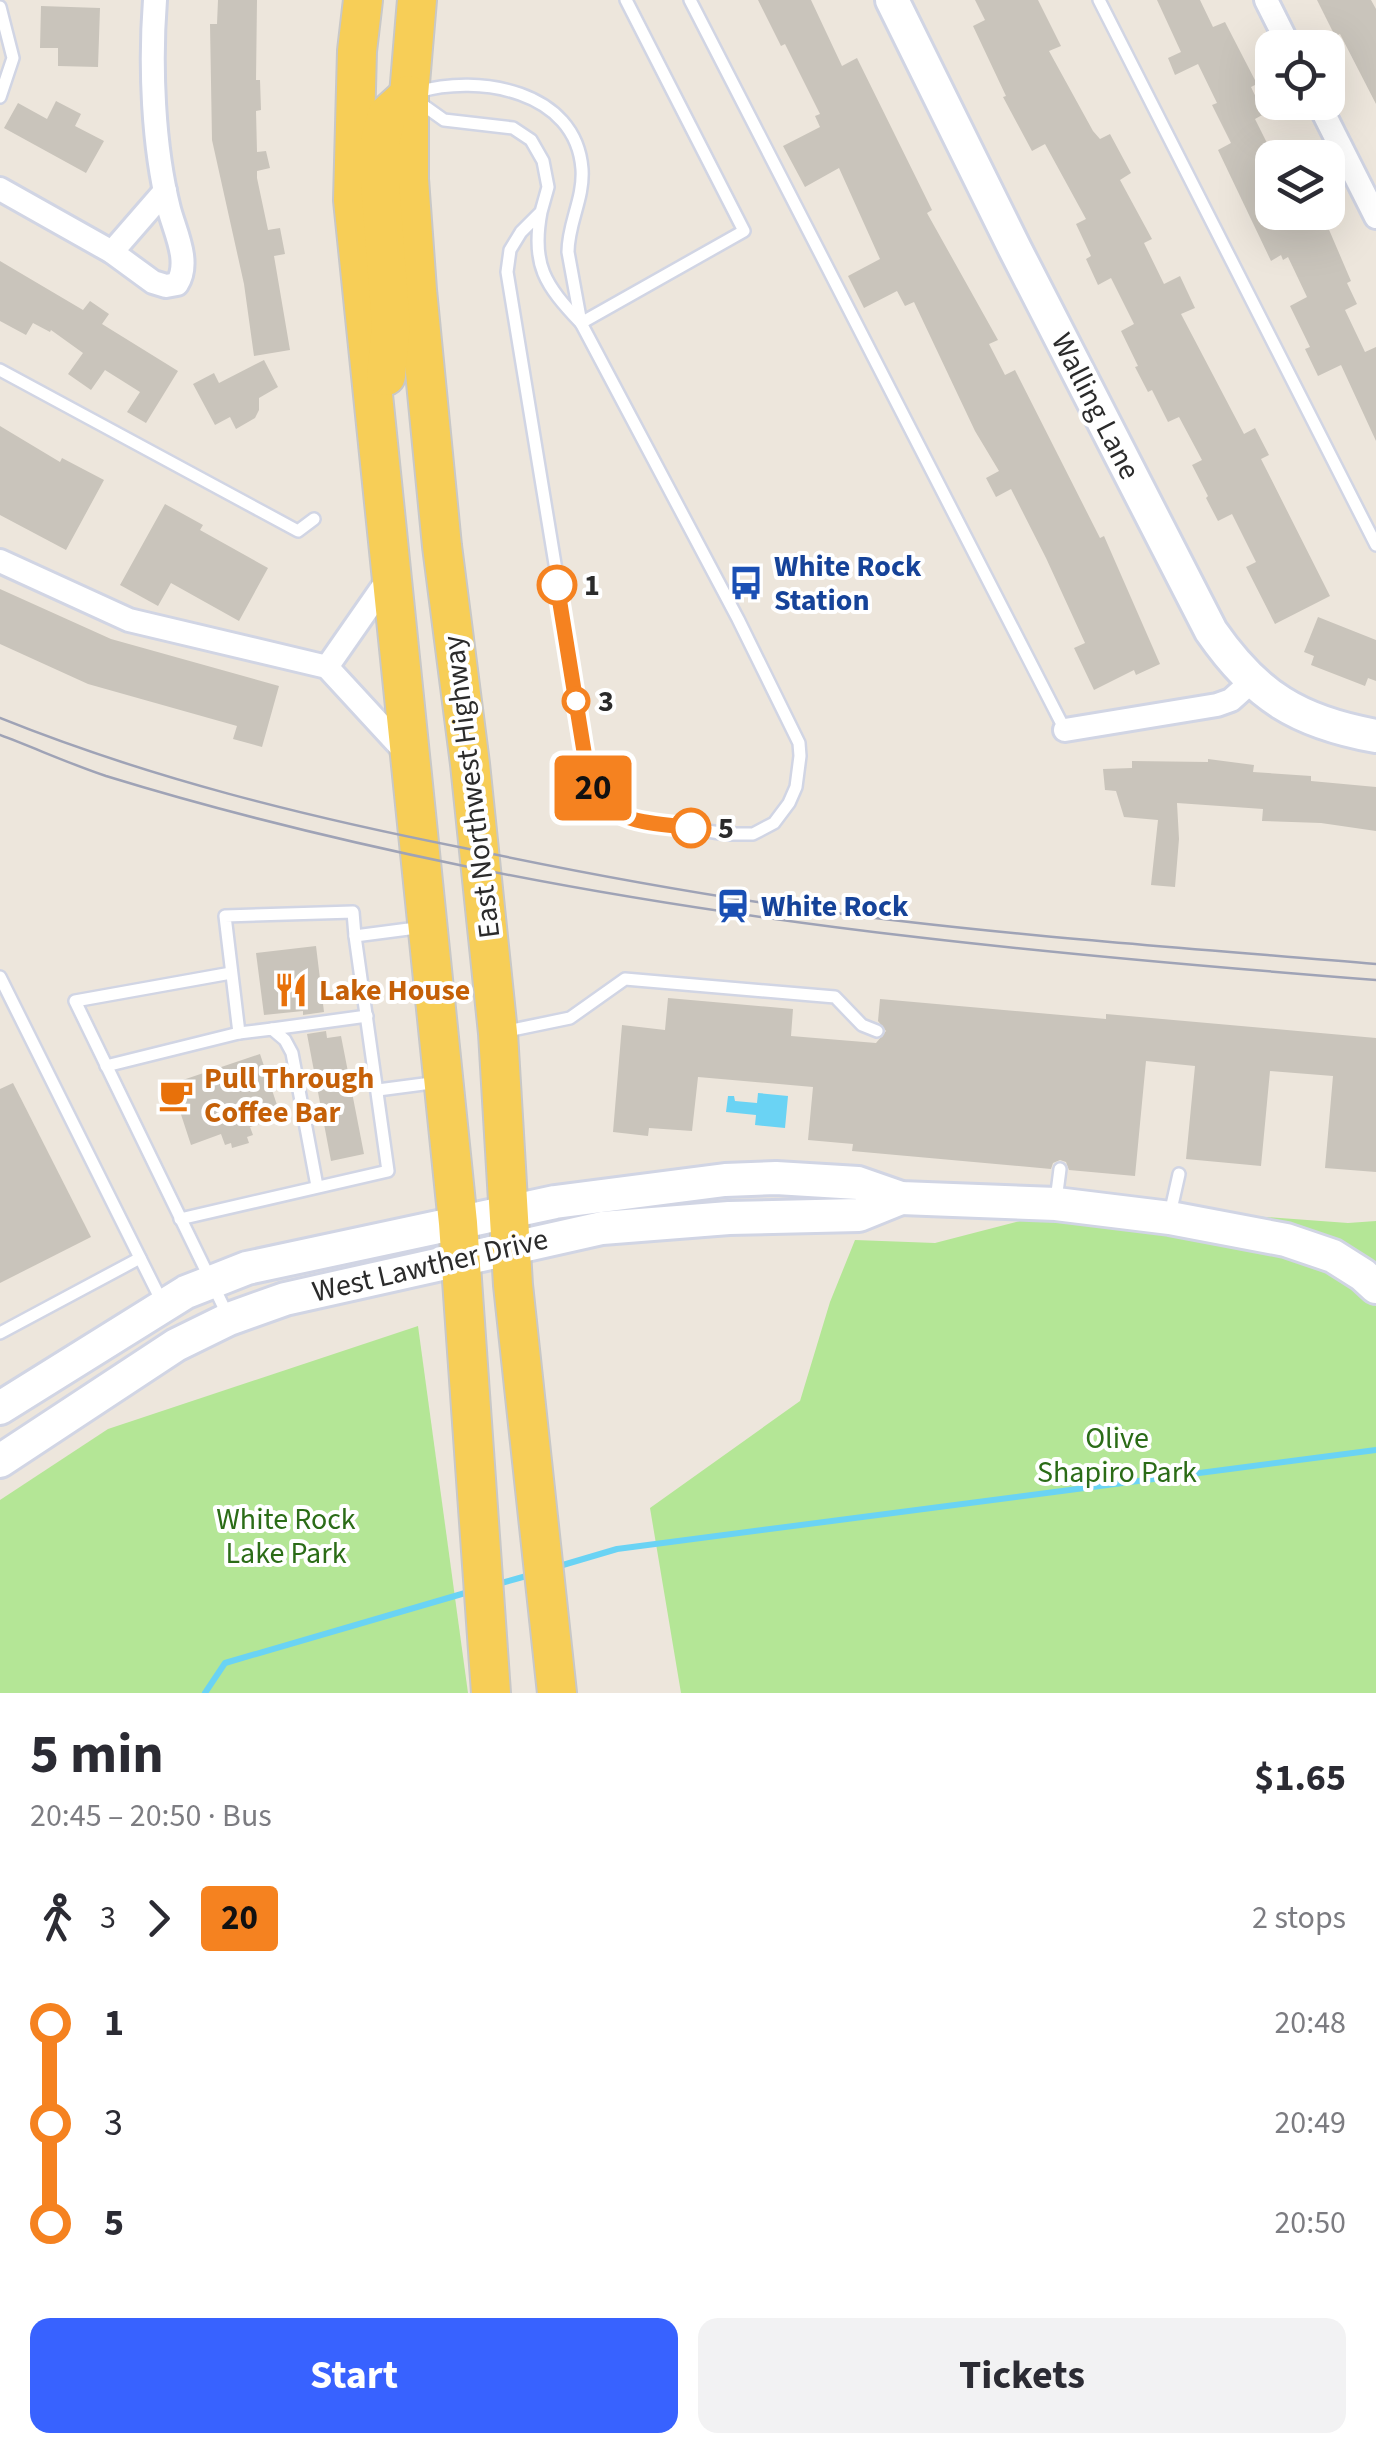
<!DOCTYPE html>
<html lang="en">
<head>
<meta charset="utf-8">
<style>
  body { margin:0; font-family:"Source Sans 3",sans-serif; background:#f2f2f3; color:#2b2b33; height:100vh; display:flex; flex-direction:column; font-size:38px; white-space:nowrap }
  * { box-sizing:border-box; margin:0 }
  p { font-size:32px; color:#7c7c81 }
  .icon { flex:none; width:55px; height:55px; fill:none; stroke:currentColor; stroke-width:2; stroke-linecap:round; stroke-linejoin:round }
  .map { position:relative; height:1693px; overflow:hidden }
  .panel { display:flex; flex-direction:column; background:#fff; flex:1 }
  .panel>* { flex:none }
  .badge { padding:0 20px; border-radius:8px; font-size:35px; line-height:65px }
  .buttons { position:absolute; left:1255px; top:30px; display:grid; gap:20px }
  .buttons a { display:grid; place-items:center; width:90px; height:90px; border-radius:20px; background:#fff; box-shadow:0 10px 40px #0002; font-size:50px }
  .map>.badge { position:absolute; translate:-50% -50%; box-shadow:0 0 0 5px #fff }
  .legs { display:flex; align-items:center; gap:15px; height:110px; padding:0 30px; font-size:32px }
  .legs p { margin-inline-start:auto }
  .head { display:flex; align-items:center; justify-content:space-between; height:170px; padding:0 30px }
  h1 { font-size:55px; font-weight:700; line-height:75px }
  .primary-button { display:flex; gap:20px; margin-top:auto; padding:20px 30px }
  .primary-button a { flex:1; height:115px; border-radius:20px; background:#3862ff; color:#fff; font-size:40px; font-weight:700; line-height:115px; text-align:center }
  .primary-button a+a { background:#f2f2f3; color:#2b2b33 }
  ul { padding:0 30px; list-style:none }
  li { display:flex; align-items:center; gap:35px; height:100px; font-size:38px }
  li i { display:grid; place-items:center; width:15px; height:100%; margin:0 12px; background:currentColor }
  li i::after { content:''; width:25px; height:25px; margin:-12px; border:8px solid; border-radius:50%; background:#fff }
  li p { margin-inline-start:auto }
  li:first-child i { background:linear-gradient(#0000 50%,currentColor 0) }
  li:last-child i { background:linear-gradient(currentColor 50%,#0000 0) }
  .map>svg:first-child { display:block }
  .green { fill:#b4e696 }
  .water { fill:#6ad3f4 }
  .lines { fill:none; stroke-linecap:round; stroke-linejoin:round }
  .stream { stroke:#6ad3f4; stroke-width:6 }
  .building { fill:#c9c4bb }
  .lane-casing { stroke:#d1d5e4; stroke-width:16 }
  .street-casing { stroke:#d1d5e4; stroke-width:28 }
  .secondary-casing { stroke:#d1d5e4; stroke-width:38 }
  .primary-casing { stroke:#c8c8c8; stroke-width:42 }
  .lane { stroke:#fff; stroke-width:11 }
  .street { stroke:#fff; stroke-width:22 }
  .secondary { stroke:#fff; stroke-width:32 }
  .primary { stroke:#f7ce57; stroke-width:38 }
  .tram { stroke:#9fa3b6; stroke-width:2.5 }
  .line-1-casing { stroke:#fff; stroke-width:22 }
  .line-1 { stroke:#f58220; stroke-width:15 }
  .stop-1-dot { fill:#fff; stroke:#f58220; stroke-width:5 }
  .labels { text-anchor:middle; stroke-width:8; stroke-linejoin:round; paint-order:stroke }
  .street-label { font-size:30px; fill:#2b2b2b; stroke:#fff }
  .transit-label { font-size:30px; font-weight:bold; fill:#164399; stroke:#fff; text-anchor:start }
  .stop-label { font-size:30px; font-weight:bold; fill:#2b2b2b; stroke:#fff; text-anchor:start }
  .food-label { font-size:30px; font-weight:bold; fill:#c56008; stroke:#fff; text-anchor:start }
  .park-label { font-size:30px; fill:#2b6c17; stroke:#fff }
</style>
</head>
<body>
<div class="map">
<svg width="1376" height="1693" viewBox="0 0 1376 1693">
  <rect width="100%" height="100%" fill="#ede6dc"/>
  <g class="green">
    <path d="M1225,1214L1348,1223L1376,1221V1693H681L650,1508L800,1401L830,1302L855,1240L935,1243L1031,1218Z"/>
    <path d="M418,1326L468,1693H0V1500L108,1429Z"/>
  </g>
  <path class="water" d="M758,1093L788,1096L785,1128L755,1125L756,1115L726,1112L728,1096H734L735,1101L757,1103Z"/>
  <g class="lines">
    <g class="stream">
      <path d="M556,1567L617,1549L1376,1450"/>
      <path d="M494,1585L530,1575"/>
      <path d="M205,1693L225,1663L472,1591"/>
    </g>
  </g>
  <g class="building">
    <path d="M218,0H257L256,80H260L261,110L256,111L257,152L266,151L270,168L257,171V178L268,230L280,228L285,254L274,256L290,350L254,356L244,284L212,140L210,24H217Z"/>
    <path d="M758,0H811L842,66L857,58L932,210L927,213L998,340L989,344L1005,375L1015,370L1100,538L1104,536L1160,664L1136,675L1134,670L1094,690L1074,648L1085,643L1046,558L1011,489L996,497L986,478L999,471L975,431L914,302L905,306L897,291L864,308L848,276L880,259L839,168L805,187L783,146L820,127L815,116L820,114L785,44L781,46Z"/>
    <path d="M975,0H1038L1061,46L1049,51L1093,131L1100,139L1110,134L1131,173L1120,180L1152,239L1144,243L1164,284L1180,276L1195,308L1181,314L1244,434L1255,428L1269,455L1261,459L1330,596L1275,624L1246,567L1256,562L1232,514L1218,521L1206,498L1208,496L1192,465L1202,460L1179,417L1168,422L1152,390L1148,392L1135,367L1138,366L1121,331L1134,324L1111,278L1098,285L1086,259L1091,256L1076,224L1086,219L1045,144L1032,151L1003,97L1006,96L973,26L985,20Z"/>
    <path d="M1157,0H1200L1213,27L1225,22L1257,84L1251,87L1264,114L1255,119L1272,153V212H1306L1312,224L1324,218L1351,281L1347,283L1357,304L1345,310L1365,352L1376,347V441L1341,365L1318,376L1305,349L1310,347L1290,306L1307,297L1288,257L1283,260L1281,255L1271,261L1218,150L1231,143L1212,105L1217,103L1198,64L1175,75L1168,58L1181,52Z"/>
    <path d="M1317,0H1371L1376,9V104L1340,34L1335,36Z"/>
    <path d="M41,6L100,8L98,67L58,66V48H40Z"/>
    <path d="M56,101L81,114L75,126L104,141L86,173L4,128L18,103L47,119Z"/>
    <path d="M0,261L83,310L90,301L109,314L102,324L178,371L146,423L127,412L140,392L105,370L91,390L68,374L83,353L51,330L50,332L33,323L26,335L0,321Z"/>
    <path d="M264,360L278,387L259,398V410L255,418L236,429L230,417L215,425L193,384L214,373L219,383Z"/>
    <path d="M0,426L60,462L62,458L104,480L66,550L0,515Z"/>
    <path d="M165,504L203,525L200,530L268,568L239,621L171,583L158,606L120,585Z"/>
    <path d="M0,589L111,639L279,686L262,747L233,739L237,726L88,684L0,644Z"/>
    <path d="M1318,617L1376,640V681L1368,678L1365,686L1311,665L1314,656L1304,652Z"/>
    <path d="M1208,759L1254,765L1253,772L1311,776V781L1376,787V831L1321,823L1262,821L1263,809L1177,803L1179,839L1175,887L1151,885L1158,820L1124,817L1116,791L1105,790L1103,769L1132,768V761L1208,762Z"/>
    <path d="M316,946L324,1012L303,1015V1011L264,1015L256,953Z"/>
    <path d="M668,998L793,1009L791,1036L876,1043L886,1031L878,1021L880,999L1106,1019V1014L1376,1038V1172L1325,1168L1333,1076L1270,1071L1261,1166L1186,1159L1195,1066L1146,1061L1135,1176L1069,1170L1066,1162L1060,1160L1053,1163L1051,1169L852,1151L853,1144L808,1140L813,1087L698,1077L692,1131L649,1128L648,1136L613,1132L622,1025L665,1030Z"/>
    <path d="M326,1031L327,1038L341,1036L364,1154L331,1161L307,1034Z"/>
    <path d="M260,1054L281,1117L250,1127L253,1135L247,1137L249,1143L232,1148L231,1143L225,1145L221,1134L191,1145L171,1084Z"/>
    <path d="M13,1083L91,1237L0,1283V1089Z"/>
  </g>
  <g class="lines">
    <g class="lane-casing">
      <g id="lane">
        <path d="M690,0L1065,730"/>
        <path d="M1099,0L1376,545"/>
        <path d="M0,7L13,58L0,97"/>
        <path d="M418,92C478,74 576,90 582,169C584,199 568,223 568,252L581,323"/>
        <path d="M416,100L444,120L513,128L531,140L543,161L548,187L541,212L521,232L510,250L507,272L591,783L605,805L627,819L727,834H753L774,823L789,803L796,787L800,756L799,743L738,619L581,323C545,285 531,265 541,212"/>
        <path d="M581,323L744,231L626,0"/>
        <path d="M0,370L298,531L314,519"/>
        <path d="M0,977L163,1304"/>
        <path d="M272,1029L367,1016"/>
        <path d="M502,1032L570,1018L625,979L835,997L862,1025L877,1031"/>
        <path d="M239,1033L225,916L353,912L355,936L424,927"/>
        <path d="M106,1066L239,1033L272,1029L285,1040L292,1053L317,1186"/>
        <path d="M378,1090L439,1082"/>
        <path d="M1056,1200L1060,1169"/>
        <path d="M1170,1214L1179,1174"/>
        <path d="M180,1219L388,1171L355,936"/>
        <path d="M229,1318L75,1001L231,973"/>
        <path d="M0,1333L140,1258"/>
      </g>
    </g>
    <g class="street-casing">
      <g id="street">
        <path d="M1266,0L1290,48"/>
        <path d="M1318,102L1376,217"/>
        <path d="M0,189L112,252L153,282L166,286L177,284C191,262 175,232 169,209C153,146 150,65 155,0"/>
        <path d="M112,252L165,191"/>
        <path d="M0,561L129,620L327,667L409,756"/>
        <path d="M327,667L391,575"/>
        <path d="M1065,730L1217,705L1231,700L1251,682"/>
      </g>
    </g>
    <g class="secondary-casing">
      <g id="secondary">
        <path d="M892,0L1015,249L1211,631C1256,696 1298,722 1376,736"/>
        <path d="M0,1408L186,1292L247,1268L555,1202L725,1180L776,1178L858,1183L901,1198L1056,1204L1170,1218L1286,1240L1333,1256L1363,1275L1376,1287"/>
        <path d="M0,1461L176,1345L229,1319L285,1299L602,1228L729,1218L859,1215L901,1198"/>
      </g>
    </g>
    <g class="primary-casing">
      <g id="primary">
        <path d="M363,0L357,51L353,200L458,1223L491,1693"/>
        <path d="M417,0L409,95V179L417,290L442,546L470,764L498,1033L513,1285L557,1693"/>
        <path d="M386,376L391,325L380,182V141L387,115L409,95"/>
      </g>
    </g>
    <use href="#lane" class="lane"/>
    <use href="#street" class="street"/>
    <use href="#secondary" class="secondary"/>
    <use href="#primary" class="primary"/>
    <g class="tram">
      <path d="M0,718C149,778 307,817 464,848C577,872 691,893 805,909C995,935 1186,948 1376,964"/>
      <path d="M0,735C35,748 70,764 106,776C223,812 343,841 464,866C765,928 1070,956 1376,980"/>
    </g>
  </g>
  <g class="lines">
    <g class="line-1-casing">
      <path id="line-1" d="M557,585L587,770C603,825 642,821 691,828"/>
    </g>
    <use href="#line-1" class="line-1"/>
  </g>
  <defs>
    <g id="bus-bare" transform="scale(2.7)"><path d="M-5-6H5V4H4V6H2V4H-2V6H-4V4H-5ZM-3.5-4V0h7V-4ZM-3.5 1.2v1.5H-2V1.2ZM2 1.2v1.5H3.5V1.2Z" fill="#1a4fb4" stroke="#fff" stroke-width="2.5" paint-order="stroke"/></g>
    <g id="station-bare" transform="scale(2.7)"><path d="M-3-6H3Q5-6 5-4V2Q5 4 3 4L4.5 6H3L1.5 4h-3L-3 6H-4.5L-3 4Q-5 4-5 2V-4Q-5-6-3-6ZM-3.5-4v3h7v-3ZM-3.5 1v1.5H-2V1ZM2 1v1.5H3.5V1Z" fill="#1a4fb4" stroke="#fff" stroke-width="2.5" paint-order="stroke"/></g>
    <g id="restaurant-bare" transform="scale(2.7)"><path d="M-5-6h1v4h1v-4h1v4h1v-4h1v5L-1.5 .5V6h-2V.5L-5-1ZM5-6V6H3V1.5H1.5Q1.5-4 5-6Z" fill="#e8710a" stroke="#fff" stroke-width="2.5" paint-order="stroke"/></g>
    <g id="cafe-bare" transform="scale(2.7)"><path d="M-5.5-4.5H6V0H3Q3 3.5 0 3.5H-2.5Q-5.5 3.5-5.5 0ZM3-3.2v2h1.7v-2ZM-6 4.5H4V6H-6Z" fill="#e8710a" stroke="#fff" stroke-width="2.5" paint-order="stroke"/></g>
  </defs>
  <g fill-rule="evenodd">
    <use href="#bus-bare" x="746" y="583"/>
    <use href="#station-bare" x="733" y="906"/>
    <use href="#restaurant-bare" x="291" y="990"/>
    <use href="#cafe-bare" x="176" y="1095"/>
  </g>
  <g class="stop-1-dot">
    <circle cx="557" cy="585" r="18"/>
    <circle cx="576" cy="701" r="12"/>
    <circle cx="691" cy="828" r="18"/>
  </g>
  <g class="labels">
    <g class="street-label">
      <text transform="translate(1096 406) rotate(63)" y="10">Walling Lane</text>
      <text transform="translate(471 787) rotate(-97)" y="10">East Northwest Highway</text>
      <text transform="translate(430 1265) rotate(-13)" y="10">West Lawther Drive</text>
    </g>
    <g class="transit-label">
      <text x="774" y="576">White Rock<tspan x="774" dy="34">Station</tspan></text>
      <text x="761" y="916">White Rock</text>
    </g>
    <g class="stop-label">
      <text x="584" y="595">1</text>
      <text x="598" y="711">3</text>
      <text x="718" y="838">5</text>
    </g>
    <g class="food-label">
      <text x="319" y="1000">Lake House</text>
      <text x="204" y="1088">Pull Through<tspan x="204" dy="34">Coffee Bar</tspan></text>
    </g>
    <g class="park-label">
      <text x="1117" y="1448">Olive<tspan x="1117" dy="34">Shapiro Park</tspan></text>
      <text x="286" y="1529">White Rock<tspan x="286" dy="34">Lake Park</tspan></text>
    </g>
  </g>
</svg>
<div class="buttons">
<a><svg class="icon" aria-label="locate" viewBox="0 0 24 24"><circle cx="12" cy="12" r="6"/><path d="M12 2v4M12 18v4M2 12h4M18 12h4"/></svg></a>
<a><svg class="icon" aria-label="layers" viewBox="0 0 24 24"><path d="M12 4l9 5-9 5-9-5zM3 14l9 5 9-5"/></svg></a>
</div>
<b class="badge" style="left:593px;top:788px;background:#f58220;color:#111">20</b>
</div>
<section class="panel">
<div class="head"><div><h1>5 min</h1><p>20:45 – 20:50 · Bus</p></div><b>$1.65</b></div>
<div class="legs"><svg class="icon" aria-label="walk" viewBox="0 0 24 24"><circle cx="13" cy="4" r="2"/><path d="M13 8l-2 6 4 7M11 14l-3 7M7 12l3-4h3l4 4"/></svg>3<svg class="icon" aria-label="forward" viewBox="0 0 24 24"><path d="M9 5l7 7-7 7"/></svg><b class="badge" style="background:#f58220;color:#111">20</b><p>2 stops</p></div>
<ul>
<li><i style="color:#f58220"></i><b>1</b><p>20:48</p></li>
<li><i style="color:#f58220"></i><span>3</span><p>20:49</p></li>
<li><i style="color:#f58220"></i><b>5</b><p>20:50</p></li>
</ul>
<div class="primary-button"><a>Start</a><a>Tickets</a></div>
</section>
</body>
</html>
